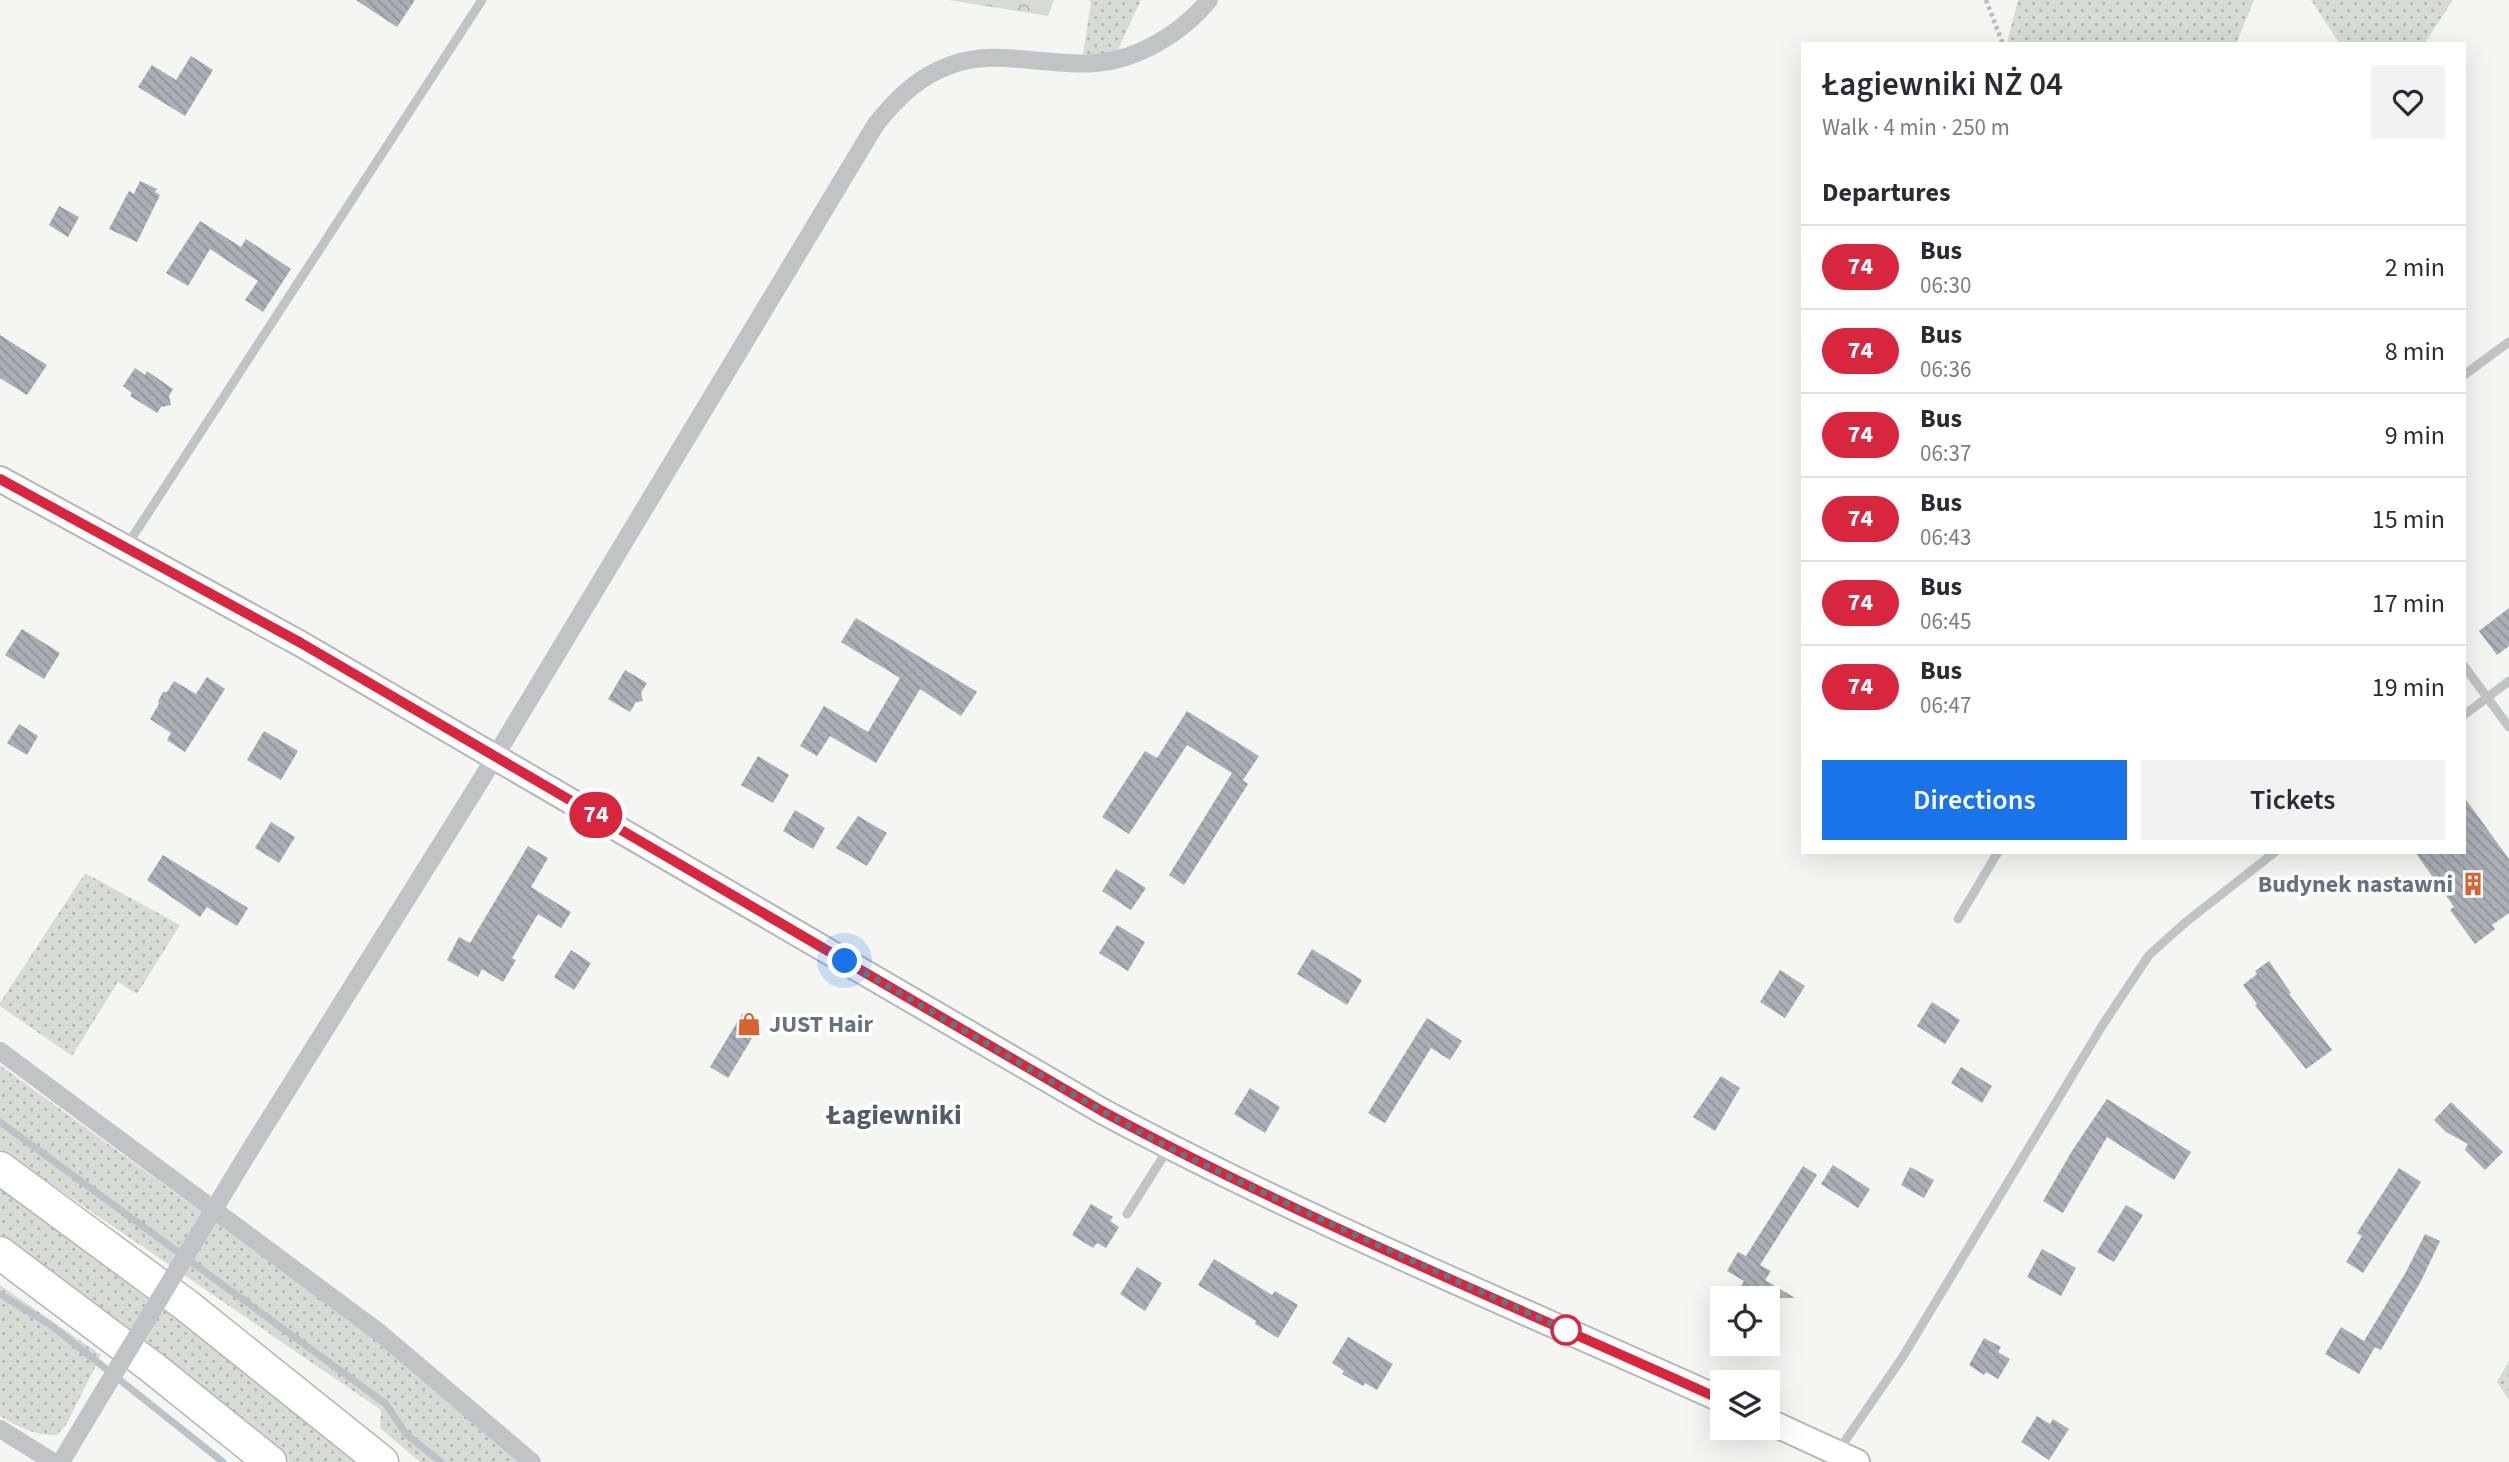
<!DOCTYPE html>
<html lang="en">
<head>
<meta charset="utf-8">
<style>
  body { margin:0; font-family:"Source Sans 3",sans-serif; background:#f2f2f3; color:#2b2b33; height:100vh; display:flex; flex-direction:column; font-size:26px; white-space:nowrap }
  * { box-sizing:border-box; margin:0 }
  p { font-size:23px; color:#7c7c81 }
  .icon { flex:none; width:38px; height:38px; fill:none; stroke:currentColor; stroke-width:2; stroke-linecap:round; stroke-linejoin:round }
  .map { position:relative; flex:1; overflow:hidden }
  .side { position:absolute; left:1801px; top:42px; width:665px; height:812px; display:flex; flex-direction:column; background:#fff; border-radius:0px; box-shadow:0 7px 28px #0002 }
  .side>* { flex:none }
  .badge { padding:0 14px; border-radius:23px; font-size:24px; line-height:46px }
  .fabs { position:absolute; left:1710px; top:1286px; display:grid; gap:14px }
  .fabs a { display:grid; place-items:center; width:70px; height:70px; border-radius:0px; background:#fff; box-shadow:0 7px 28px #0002; font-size:35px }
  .you { position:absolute; width:35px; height:35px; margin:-18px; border:5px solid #fff; border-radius:50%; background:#1a73e8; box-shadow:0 0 0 10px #1a73e833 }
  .map>.badge { position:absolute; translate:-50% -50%; box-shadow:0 0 0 4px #fff }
  h2 { padding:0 21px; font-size:26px; line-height:63px }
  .round { display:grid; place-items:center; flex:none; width:74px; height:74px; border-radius:0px; background:#f2f2f3 }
  .head { display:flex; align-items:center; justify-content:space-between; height:119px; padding:0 21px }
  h1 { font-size:33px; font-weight:600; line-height:52px }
  .action { display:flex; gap:14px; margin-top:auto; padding:14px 21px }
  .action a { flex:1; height:80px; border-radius:0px; background:#1a73e8; color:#fff; font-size:28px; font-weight:600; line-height:80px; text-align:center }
  .action a+a { background:#f2f2f3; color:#2b2b33 }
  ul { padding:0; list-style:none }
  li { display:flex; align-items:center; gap:21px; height:84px; padding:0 21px; border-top:2px solid #e1e1e2 }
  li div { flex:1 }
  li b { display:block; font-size:26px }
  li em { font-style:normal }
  li .badge { min-width:77px; font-weight:700; text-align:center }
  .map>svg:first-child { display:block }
  .grass { fill:url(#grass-dots) }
  .forest { fill:url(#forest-crowns) }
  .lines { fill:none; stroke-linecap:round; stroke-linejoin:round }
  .stream { stroke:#bac4c8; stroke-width:7 }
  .building { fill:url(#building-back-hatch) }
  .secondary-casing { stroke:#b3b7bb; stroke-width:28 }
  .highway-casing { stroke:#b3b6b9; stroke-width:35 }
  .path { stroke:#babcbe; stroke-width:4.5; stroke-dasharray:3.5 3.5; stroke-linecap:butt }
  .lane { stroke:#c0c4c7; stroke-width:9 }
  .street { stroke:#c0c4c7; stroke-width:18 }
  .secondary { stroke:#fff; stroke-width:24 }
  .highway { stroke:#fff; stroke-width:32 }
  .street-bridge { stroke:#c0c4c7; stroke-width:18 }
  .line-casing { stroke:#fff; stroke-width:16 }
  .line { stroke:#d7263d; stroke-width:10 }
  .walk { stroke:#667380; stroke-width:7; stroke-dasharray:0 12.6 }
  .stop-dot { fill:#fff; stroke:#d7263d; stroke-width:3.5 }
  .labels { text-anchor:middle; stroke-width:7; stroke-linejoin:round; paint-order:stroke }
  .poi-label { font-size:24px; font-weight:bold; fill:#667380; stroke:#fff; text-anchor:end }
  .quarter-label { font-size:28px; font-weight:bold; fill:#535d66; stroke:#fff }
</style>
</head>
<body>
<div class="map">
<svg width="2509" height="1462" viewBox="0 0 2509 1462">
  <defs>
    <pattern id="grass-dots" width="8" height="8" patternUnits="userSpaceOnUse" patternTransform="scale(1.75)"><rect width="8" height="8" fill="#d6dcd3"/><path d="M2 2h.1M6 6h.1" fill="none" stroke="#b1b7b0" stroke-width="1.8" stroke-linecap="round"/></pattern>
    <pattern id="forest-crowns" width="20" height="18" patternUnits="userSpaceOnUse" patternTransform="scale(1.75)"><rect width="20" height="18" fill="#d6dcd3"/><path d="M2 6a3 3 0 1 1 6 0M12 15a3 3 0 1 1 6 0" fill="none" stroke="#b1b7b0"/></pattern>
    <pattern id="building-back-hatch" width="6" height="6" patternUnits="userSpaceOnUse" patternTransform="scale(1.75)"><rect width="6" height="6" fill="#a9afb5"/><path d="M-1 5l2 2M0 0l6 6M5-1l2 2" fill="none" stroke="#8d9398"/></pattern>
  </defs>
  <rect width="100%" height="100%" fill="#f5f5f2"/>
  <g class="grass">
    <path d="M1089,0H1141L1115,56L1083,54L1091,2Z"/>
    <path d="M2018,0H2254L2236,44H2010L2008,39Z"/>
    <path d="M2311,0H2453L2424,44H2340Z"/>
    <path d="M85,873L180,925L137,994L118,982L72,1056L0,1006V1003Z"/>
    <path d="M0,1065L367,1333L519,1462H420L380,1428L381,1410L0,1149Z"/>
    <path d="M0,1183L99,1255L360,1462H290L237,1417L0,1234Z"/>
    <path d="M0,1285L101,1355L66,1425L57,1435C36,1436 18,1427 0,1416Z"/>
    <path d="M2509,1361V1400L2497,1382Z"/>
  </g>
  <path class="forest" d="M949,0H1054L1048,16Z"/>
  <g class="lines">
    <g class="stream">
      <path d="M0,1122L386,1404L406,1434L441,1462"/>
      <path d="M0,1294L52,1326L223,1462"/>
    </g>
  </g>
  <g class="building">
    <path d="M356,0H415L397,27Z"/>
    <path d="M191,56L213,70L185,116L138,87L152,65L176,80Z"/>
    <path d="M140,181L157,189L155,192L160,195L137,242L109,229L129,191L134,194Z"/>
    <path d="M59,206L79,217L68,237L49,225Z"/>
    <path d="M200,221L241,247L246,239L291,269L263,312L245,300L258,281L210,249L188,286L166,273Z"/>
    <path d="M0,335L47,365L27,395L0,378Z"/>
    <path d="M135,368L145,375L147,371L173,389L169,396L171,405L161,407L157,413L130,396L132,393L123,386Z"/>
    <path d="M2509,608V646L2497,655L2479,631Z"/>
    <path d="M856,618L977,692L961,716L920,689L876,763L830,736L817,756L800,746L824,706L868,732L900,678L841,642Z"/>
    <path d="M22,629L60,653L44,679L5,655Z"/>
    <path d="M625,670L647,683L641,693L643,701L636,702L630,712L608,699Z"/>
    <path d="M207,677L225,689L185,752L167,740L171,733L150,719L159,704L158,701L163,692H167L174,681L196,694Z"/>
    <path d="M1187,711L1259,756L1243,780L1241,779L1248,784L1184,885L1169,875L1232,773L1187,745L1129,834L1102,817L1145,751L1157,758Z"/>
    <path d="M19,724L38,736L27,755L7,743Z"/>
    <path d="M264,731L298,751L281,780L247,760Z"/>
    <path d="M758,756L789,775L773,803L741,785Z"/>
    <path d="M2464,797L2509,859V913L2492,925L2495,929L2475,944L2450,910L2454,907L2415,852H2464Z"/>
    <path d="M795,810L825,828L813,849L783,831Z"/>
    <path d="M858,816L887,833L867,866L836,848Z"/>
    <path d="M271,822L295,837L279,863L255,848Z"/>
    <path d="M528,846L548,858L531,887L571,912L561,928L538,914L512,958L516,960L503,982L482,969L478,977L447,960L459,937L470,943Z"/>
    <path d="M163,855L248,908L237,926L207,907L200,917L147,880Z"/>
    <path d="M1116,869L1146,888L1131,910L1102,891Z"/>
    <path d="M1117,925L1145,942L1128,971L1099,953Z"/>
    <path d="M1312,949L1362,980L1347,1005L1297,974Z"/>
    <path d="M571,950L591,963L574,990L554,977Z"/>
    <path d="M2269,961L2291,993L2289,994L2332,1050L2306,1069L2255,1005L2257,1004L2243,985L2257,974L2255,971Z"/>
    <path d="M1780,970L1805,986L1785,1018L1760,1002Z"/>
    <path d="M1932,1002L1960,1020L1945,1044L1917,1026Z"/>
    <path d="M742,1014L760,1025L728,1078L710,1067Z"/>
    <path d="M1427,1018L1462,1041L1450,1060L1431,1048L1385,1123L1368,1113Z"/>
    <path d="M1961,1067L1992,1086L1982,1103L1951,1083Z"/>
    <path d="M1721,1076L1740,1088L1715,1131L1693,1117Z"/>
    <path d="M1250,1088L1280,1107L1265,1133L1234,1114Z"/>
    <path d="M2107,1099L2191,1152L2174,1180L2107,1137L2063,1213L2043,1201L2072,1151Z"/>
    <path d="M2451,1102L2503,1152L2485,1170L2465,1150L2468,1144L2446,1132L2434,1120Z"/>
    <path d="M1833,1165L1870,1189L1858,1208L1821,1184Z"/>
    <path d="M1803,1166L1817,1175L1760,1265L1771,1271L1765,1280L1795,1298H1733L1744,1281L1727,1271L1738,1252L1746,1256Z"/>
    <path d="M1910,1167L1934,1180L1924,1198L1901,1185Z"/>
    <path d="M2399,1168L2421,1182L2363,1273L2346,1262L2362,1236L2357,1233Z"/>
    <path d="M1091,1204L1113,1217L1110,1221L1119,1227L1106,1248L1097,1243L1093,1248L1072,1235Z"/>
    <path d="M2126,1205L2143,1215L2114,1262L2097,1252Z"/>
    <path d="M2425,1234L2440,1241L2421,1281L2381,1350L2375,1347L2359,1374L2325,1354L2341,1327L2364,1341L2406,1272Z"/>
    <path d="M2042,1249L2076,1268L2061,1296L2027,1277Z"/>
    <path d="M1214,1259L1272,1295L1275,1291L1298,1305L1278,1338L1255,1324L1256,1321L1198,1285Z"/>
    <path d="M1137,1267L1162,1283L1145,1311L1120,1294Z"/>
    <path d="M1348,1337L1393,1364L1377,1390L1365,1383L1363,1386L1342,1374L1344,1371L1332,1363Z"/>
    <path d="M1984,1338L2001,1347L1998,1352L2010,1359L1998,1379L1986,1372L1984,1375L1969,1365Z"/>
    <path d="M2037,1416L2050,1424L2053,1419L2069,1429L2049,1460L2021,1442Z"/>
  </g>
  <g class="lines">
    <g class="secondary-casing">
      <g id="secondary">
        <path d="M0,479L301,644L1102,1111C1303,1219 1514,1306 1722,1400"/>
        <path d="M1768,1421L1857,1462"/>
      </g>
    </g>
    <g class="highway-casing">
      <g id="highway">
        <path d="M0,1168L186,1305L382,1462"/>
        <path d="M0,1253L153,1368L270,1462"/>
      </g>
    </g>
    <path class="path" d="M1986,0L2003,44"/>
    <g class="lane">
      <path d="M2464,375L2509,342"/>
      <path d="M126,547L482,0"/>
      <path d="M2464,666L2509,727"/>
      <path d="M2464,715L2509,681"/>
      <path d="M1958,919L1998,852"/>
      <path d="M1127,1214L1168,1149"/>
      <path d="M1838,1451L1902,1358L2102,1026L2149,955L2186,922L2275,852"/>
    </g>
    <g class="street">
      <path d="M0,1051L380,1333L532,1462"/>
      <path d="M253,1145L478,785L876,124C897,98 919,76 951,65C980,54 1011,58 1041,61C1059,62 1077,65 1095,63C1138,60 1182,33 1209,0"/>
      <path d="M0,1429L53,1462"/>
      <path d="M61,1462L106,1387"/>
    </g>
    <use href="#secondary" class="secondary"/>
    <use href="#highway" class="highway"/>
    <path class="street-bridge" d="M106,1387L253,1145"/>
  </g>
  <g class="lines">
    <g class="line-casing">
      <path id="line" d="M0,479L301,643L1102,1111C1303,1220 1515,1306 1722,1400"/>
    </g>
    <use href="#line" class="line"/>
    <path class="walk" d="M845,961L1102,1111L1179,1153L1294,1207L1566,1330"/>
  </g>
  <defs>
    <g id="building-bare" transform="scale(1.89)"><path d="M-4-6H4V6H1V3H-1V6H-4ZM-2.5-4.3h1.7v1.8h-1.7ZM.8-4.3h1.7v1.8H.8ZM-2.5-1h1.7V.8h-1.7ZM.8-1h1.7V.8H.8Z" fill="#d66331" stroke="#fff" stroke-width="2.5" paint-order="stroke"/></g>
    <g id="shop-bare" transform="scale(1.89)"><path d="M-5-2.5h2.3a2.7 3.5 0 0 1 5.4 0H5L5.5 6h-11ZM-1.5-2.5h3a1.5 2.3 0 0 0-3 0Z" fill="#d66331" stroke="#fff" stroke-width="2.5" paint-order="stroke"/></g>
  </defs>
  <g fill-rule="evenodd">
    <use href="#building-bare" x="2473" y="884"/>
    <use href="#shop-bare" x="749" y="1024"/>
  </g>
  <circle class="stop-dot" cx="1566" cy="1330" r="14"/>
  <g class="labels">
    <g class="poi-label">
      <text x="2453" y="892">Budynek nastawni</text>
      <text x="769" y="1032" text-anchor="start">JUST Hair</text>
    </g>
    <g class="quarter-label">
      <text x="894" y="1124">Łagiewniki</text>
    </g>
  </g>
</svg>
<div class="fabs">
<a><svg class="icon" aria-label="locate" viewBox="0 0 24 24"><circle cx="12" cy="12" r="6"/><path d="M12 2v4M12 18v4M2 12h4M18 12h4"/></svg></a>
<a><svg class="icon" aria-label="layers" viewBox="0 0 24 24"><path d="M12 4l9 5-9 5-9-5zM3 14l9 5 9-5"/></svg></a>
</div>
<div class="you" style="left:845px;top:961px"></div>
<b class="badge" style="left:596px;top:815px;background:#d7263d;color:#fff">74</b>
<section class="side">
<div class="head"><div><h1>Łagiewniki NŻ 04</h1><p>Walk · 4 min · 250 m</p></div><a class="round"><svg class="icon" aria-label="heart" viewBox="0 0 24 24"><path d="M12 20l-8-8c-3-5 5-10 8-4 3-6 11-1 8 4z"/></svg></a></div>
<h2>Departures</h2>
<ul>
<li><span class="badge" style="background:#d7263d;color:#fff">74</span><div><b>Bus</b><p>06:30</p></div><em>2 min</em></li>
<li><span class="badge" style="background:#d7263d;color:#fff">74</span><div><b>Bus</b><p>06:36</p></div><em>8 min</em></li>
<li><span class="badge" style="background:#d7263d;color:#fff">74</span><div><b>Bus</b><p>06:37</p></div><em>9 min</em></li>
<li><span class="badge" style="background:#d7263d;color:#fff">74</span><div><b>Bus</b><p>06:43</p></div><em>15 min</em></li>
<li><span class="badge" style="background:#d7263d;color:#fff">74</span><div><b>Bus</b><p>06:45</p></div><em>17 min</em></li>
<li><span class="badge" style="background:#d7263d;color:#fff">74</span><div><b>Bus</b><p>06:47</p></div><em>19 min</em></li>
</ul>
<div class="action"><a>Directions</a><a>Tickets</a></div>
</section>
</div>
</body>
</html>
